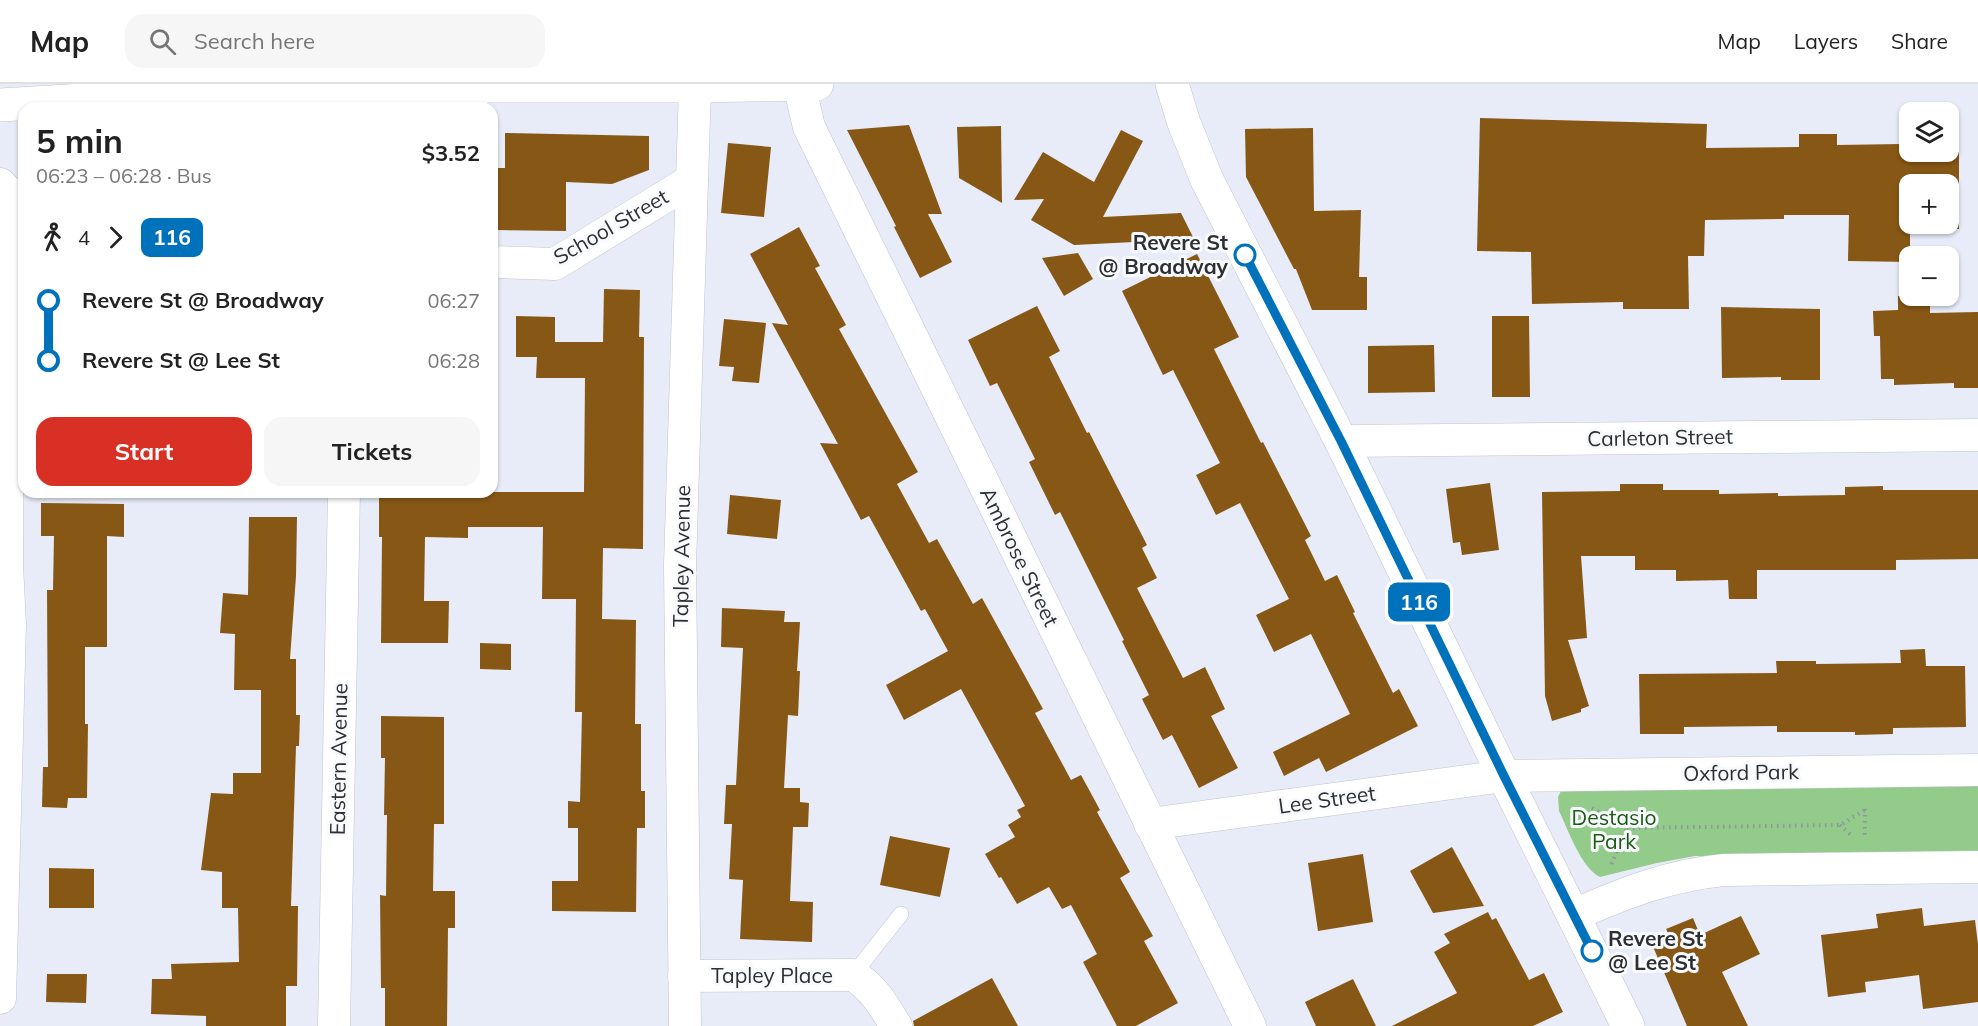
<!DOCTYPE html>
<html lang="en">
<head>
<meta charset="utf-8">
<style>
  body { margin:0; font-family:Mulish,sans-serif; background:#f6f6f6; color:#222; height:100vh; display:flex; flex-direction:column; font-size:22px; white-space:nowrap }
  * { box-sizing:border-box; margin:0 }
  p { font-size:20px; color:#767676 }
  .icon { flex:none; width:33px; height:33px; fill:none; stroke:currentColor; stroke-width:2; stroke-linecap:round; stroke-linejoin:round }
  .map { position:relative; flex:1; overflow:hidden }
  .side { position:absolute; left:18px; top:18px; width:480px; height:396px; display:flex; flex-direction:column; background:#fff; border-radius:18px; box-shadow:0 2px 4px #0004 }
  .side>* { flex:none }
  .badge { padding:0 12px; border-radius:9px; font-size:21px; line-height:39px }
  .tools { position:absolute; left:1899px; top:18px; display:grid; gap:12px }
  .tools a { display:grid; place-items:center; width:60px; height:60px; border-radius:12px; background:#fff; box-shadow:0 2px 4px #0004; font-size:30px }
  .map>.badge { position:absolute; translate:-50% -50%; box-shadow:0 0 0 3px #fff }
  .legs { display:flex; align-items:center; gap:9px; height:66px; padding:0 18px; font-size:20px }
  .legs p { margin-inline-start:auto }
  .overview { display:flex; align-items:center; justify-content:space-between; height:102px; padding:0 18px }
  h1 { font-size:33px; font-weight:700; line-height:45px }
  .primary-button { display:flex; gap:12px; margin-top:auto; padding:12px 18px }
  .primary-button a { flex:1; height:69px; border-radius:18px; background:#d93025; color:#fff; font-size:24px; font-weight:700; line-height:69px; text-align:center }
  .primary-button a+a { background:#f6f6f6; color:#222 }
  ul { padding:0 18px; list-style:none }
  li { display:flex; align-items:center; gap:21px; height:60px; font-size:22px }
  li i { display:grid; place-items:center; width:9px; height:100%; margin:0 8px; background:currentColor }
  li i::after { content:''; width:15px; height:15px; margin:-8px; border:4px solid; border-radius:50%; background:#fff }
  li p { margin-inline-start:auto }
  li:first-child i { background:linear-gradient(#0000 50%,currentColor 0) }
  li:last-child i { background:linear-gradient(currentColor 50%,#0000 0) }
  header { display:flex; align-items:center; gap:36px; box-sizing:border-box; height:84px; padding:0 30px; background:#fff; border-bottom:2px solid #e0e0e0 }
  header strong { font-size:28px }
  nav { display:flex; gap:33px; margin-inline-start:auto; font-size:21px }
  .search { width:420px; height:54px; background:#f6f6f6; display:flex; align-items:center; gap:15px; box-sizing:border-box; padding:0 21px; border-radius:18px; color:#767676; font-size:22px }
  .map>svg:first-child { display:block }
  .green { fill:#93cc8a }
  .building { fill:#875815; fill-rule:evenodd }
  .lines { fill:none; stroke-linecap:round; stroke-linejoin:round }
  .service-casing { stroke:#c0c4cf; stroke-width:16 }
  .minor-casing { stroke:#c0c4cf; stroke-width:33 }
  .tertiary-casing { stroke:#c0c4cf; stroke-width:34 }
  .primary-casing { stroke:#c0c4cf; stroke-width:34 }
  .path { stroke:#91949c; stroke-width:4; stroke-dasharray:1.5 4.5; stroke-linecap:butt }
  .service { stroke:#fff; stroke-width:15 }
  .minor { stroke:#fff; stroke-width:32 }
  .tertiary { stroke:#fff; stroke-width:33 }
  .primary { stroke:#fff; stroke-width:33 }
  .line-1-casing { stroke:#fff; stroke-width:14 }
  .line-1 { stroke:#0072bc; stroke-width:9 }
  .stop-1-dot { fill:#fff; stroke:#0072bc; stroke-width:3 }
  .labels { text-anchor:middle; stroke-width:6; stroke-linejoin:round; paint-order:stroke }
  .street-label { font-size:21px; fill:#2d2f33; stroke:#f8fafe }
  .stop-label { font-size:21px; font-weight:bold; fill:#2d2f33; stroke:#f8fafe; text-anchor:end }
  .park-label { font-size:21px; fill:#1a5b10; stroke:#f8fafe }
</style>
</head>
<body>
<header>
<strong>Map</strong>
<div class="search"><svg class="icon" aria-label="search" viewBox="0 0 24 24"><circle cx="10" cy="10" r="6"/><path d="M15 15l6 6"/></svg>Search here</div>
<nav><a>Map</a><a>Layers</a><a>Share</a></nav>
</header>
<div class="map">
<svg width="1978" height="942" viewBox="0 0 1978 942">
  <rect width="100%" height="100%" fill="#e8ecf8"/>
  <path class="green" d="M1978,700V771L1695,772L1657,779L1600,793C1581,784 1568,745 1559,727L1558,713L1561,707L1568,704Z"/>
  <g class="building">
    <path d="M1480,34L1707,40L1706,64L1799,63V50H1837V61L1901,60V68H1959V145L1910,144V178L1848,177L1849,131H1784V135L1705,136L1704,172H1688L1689,225H1623V218L1532,220L1531,168L1477,167ZM1910,100H1948V140H1910Z"/>
    <path d="M909,41L942,130H928L952,178L920,194L894,143L896,142L847,46Z"/>
    <path d="M1001,42L1002,119L959,94L957,43Z"/>
    <path d="M1313,44L1314,127L1361,126L1359,193H1367V226H1312L1296,185H1294L1246,93L1245,45Z"/>
    <path d="M1121,46L1143,57L1103,133L1181,129L1194,155L1074,161L1031,136L1044,115L1014,116L1043,68L1094,98Z"/>
    <path d="M505,49L649,52V86L612,100L566,98V147L492,146L493,84H505Z"/>
    <path d="M728,59L771,63L764,133L721,129Z"/>
    <path d="M799,143L820,182L815,184L846,241L839,245L918,388L897,400L929,459L937,455L973,520L982,514L1043,625L1035,629L1071,696L1081,691L1100,726L1097,728L1130,788L1120,794L1153,852L1144,857L1178,919L1136,942H1117L1083,878L1097,870L1071,821L1062,825L1049,803L1017,820L1001,793L999,794L985,770L1015,753L1008,741L1021,733L1017,726L1025,722L961,605L904,636L886,601L948,567L925,525L921,527L869,432L861,436L820,359L838,360L772,239L788,241L750,170Z"/>
    <path d="M1078,169L1093,195L1064,212L1042,174Z"/>
    <path d="M1197,170L1239,253L1214,265L1261,359L1263,358L1311,452L1305,456L1325,497L1337,491L1355,528L1353,529L1393,609L1399,605L1418,642L1326,688L1319,674L1284,692L1273,668L1350,630L1311,550L1274,568L1256,531L1289,515L1240,419L1216,431L1196,391L1220,379L1173,286L1163,291L1122,207Z"/>
    <path d="M604,205L640,206L639,253H644L643,465L603,464L602,535L636,536L635,640H641V707H645V744H637L636,828L552,827V797H578V744H568V717L580,718L582,628H575L576,515H542L543,443H468V454L425,453L424,517H449L448,559H381L382,453H379V408H584L585,294H536L537,273H516V232L555,233V258H603Z"/>
    <path d="M1898,212H1930V229L1978,228V304H1954V299L1894,301V295H1881L1880,252H1874L1873,227L1898,226Z"/>
    <path d="M1037,222L1060,267L1049,273L1087,349L1089,348L1147,461L1142,464L1157,494L1137,504L1183,594L1205,583L1225,625L1211,632L1238,684L1199,704L1172,651L1163,656L1142,615L1149,611L1122,557L1124,556L1060,428L1055,431L1029,378L1035,375L997,299L990,302L968,256Z"/>
    <path d="M1721,223L1820,225V296H1781V293L1722,294Z"/>
    <path d="M1492,232H1529L1530,313H1492Z"/>
    <path d="M724,235L766,239L759,299L732,297L734,283L719,282Z"/>
    <path d="M1434,261L1435,308L1368,309V262Z"/>
    <path d="M1490,399L1499,466L1462,471L1460,458L1453,459L1446,405Z"/>
    <path d="M1620,400H1663V406H1719V410L1778,409V412L1845,411V403L1883,402V406H1978V475L1896,476V486H1757V515H1729L1728,496L1676,497V486H1635V472H1581L1587,554L1568,556L1589,622L1581,625V628L1552,637L1545,612L1542,408L1620,407Z"/>
    <path d="M730,411L781,416L777,455L727,450Z"/>
    <path d="M41,419L124,420V453L107,452V563H85V640H88L87,714H68L67,724L42,723L43,683H48L47,506H53L54,452H41Z"/>
    <path d="M249,433H297L296,492L290,575H296V631H300L299,662H296L291,822H298L297,902H286V942H206V932L151,930L152,895H172L171,880L239,878L238,824H222V788L201,786L211,709L233,710V689H261V606H234L235,550L220,549L223,509L248,511Z"/>
    <path d="M722,524L785,527L784,538H800L797,587H800L798,632L788,631L784,704H800V718L809,719L808,743H793L790,817L813,818L812,858L740,855L743,796L729,795L732,740H724L726,701H736L743,564L721,563Z"/>
    <path d="M480,559L511,560V586L480,585Z"/>
    <path d="M1925,565L1926,582H1965L1966,643L1893,644V650L1855,651V648H1777V642L1684,643V650H1640L1639,590L1777,589L1776,577H1816V580L1901,579L1900,566Z"/>
    <path d="M381,632L444,633V740H434L433,807H455V844H448L447,942H385V904H381L380,811L386,812L387,731H384L385,674H381Z"/>
    <path d="M890,752L950,764L940,813L880,801Z"/>
    <path d="M1452,763L1484,822L1433,829L1410,787Z"/>
    <path d="M1363,770L1373,838L1318,847L1308,779Z"/>
    <path d="M49,784L94,785V824H49Z"/>
    <path d="M1922,824L1924,842L1975,836L1978,860V918L1923,925L1919,891L1865,898L1866,908L1828,913L1821,851L1878,844L1876,830Z"/>
    <path d="M1488,828L1492,836L1496,834L1529,896L1544,889L1563,928L1533,942H1392L1457,909L1434,868L1450,859L1444,850Z"/>
    <path d="M1741,832L1760,870L1722,888L1748,942H1687L1651,858L1669,851L1666,845L1693,834L1700,851Z"/>
    <path d="M47,890H87L86,919L46,918Z"/>
    <path d="M992,894L1018,942H914L913,937Z"/>
    <path d="M1353,895L1376,942H1316L1305,918Z"/>
  </g>
  <g class="lines">
    <g class="service-casing">
      <g id="service">
        <path d="M480,2V24"/>
        <path d="M853,891L901,830"/>
      </g>
    </g>
    <g class="minor-casing">
      <g id="minor">
        <path d="M799,0L809,43L1250,942"/>
        <path d="M0,100L9,109L7,481L10,540L0,914"/>
        <path d="M492,178L555,180L692,96"/>
        <path d="M1341,357L1978,351"/>
        <path d="M1150,740L1504,692L1978,686"/>
        <path d="M1574,831C1624,809 1670,791 1724,786L1978,783"/>
        <path d="M684,892L853,891C874,904 884,922 896,942"/>
        <path d="M334,942L344,408"/>
        <path d="M685,942L680,481L695,2"/>
      </g>
    </g>
    <g class="tertiary-casing">
      <path id="tertiary" d="M1172,0L1184,39L1207,96L1341,357L1504,692L1628,942"/>
    </g>
    <g class="primary-casing">
      <path id="primary" d="M0,21L232,7L348,2H695L817,0"/>
    </g>
    <g class="path">
      <path d="M1592,724L1627,744L1610,783"/>
      <path d="M1865,725V753"/>
      <path d="M1840,741L1853,753"/>
      <path d="M1627,744L1840,741L1865,726"/>
    </g>
    <use href="#service" class="service"/>
    <use href="#minor" class="minor"/>
    <use href="#tertiary" class="tertiary"/>
    <use href="#primary" class="primary"/>
  </g>
  <g class="lines">
    <g class="line-1-casing">
      <path id="line-1" d="M1245,171L1341,357L1504,692L1592,867"/>
    </g>
    <use href="#line-1" class="line-1"/>
  </g>
  <g class="stop-1-dot">
    <circle cx="1245" cy="171" r="10"/>
    <circle cx="1592" cy="867" r="10"/>
  </g>
  <g class="labels">
    <g class="street-label">
      <text transform="translate(611 143) rotate(-30)" y="7">School Street</text>
      <text transform="translate(1660 354) rotate(-1)" y="7">Carleton Street</text>
      <text transform="translate(682 472) rotate(-89)" y="7">Tapley Avenue</text>
      <text transform="translate(1019 473) rotate(64)" y="7">Ambrose Street</text>
      <text transform="translate(339 675) rotate(-89)" y="7">Eastern Avenue</text>
      <text transform="translate(1741 689) rotate(-1)" y="7">Oxford Park</text>
      <text transform="translate(1327 716) rotate(-8)" y="7">Lee Street</text>
      <text x="772" y="899">Tapley Place</text>
    </g>
    <g class="stop-label">
      <text x="1228" y="166">Revere St<tspan x="1228" dy="24">@ Broadway</tspan></text>
      <text x="1608" y="862" text-anchor="start">Revere St<tspan x="1608" dy="24">@ Lee St</tspan></text>
    </g>
    <g class="park-label">
      <text x="1614" y="741">Destasio<tspan x="1614" dy="24">Park</tspan></text>
    </g>
  </g>
</svg>
<div class="tools">
<a><svg class="icon" aria-label="layers" viewBox="0 0 24 24"><path d="M12 4l9 5-9 5-9-5zM3 14l9 5 9-5"/></svg></a>
<a>+</a>
<a>−</a>
</div>
<b class="badge" style="left:1419px;top:518px;background:#0072bc;color:#fff">116</b>
<section class="side">
<div class="overview"><div><h1>5 min</h1><p>06:23 – 06:28 · Bus</p></div><b>$3.52</b></div>
<div class="legs"><svg class="icon" aria-label="walk" viewBox="0 0 24 24"><circle cx="13" cy="4" r="2"/><path d="M13 8l-2 6 4 7M11 14l-3 7M7 12l3-4h3l4 4"/></svg>4<svg class="icon" aria-label="forward" viewBox="0 0 24 24"><path d="M9 5l7 7-7 7"/></svg><b class="badge" style="background:#0072bc;color:#fff">116</b></div>
<ul>
<li><i style="color:#0072bc"></i><b>Revere St @ Broadway</b><p>06:27</p></li>
<li><i style="color:#0072bc"></i><b>Revere St @ Lee St</b><p>06:28</p></li>
</ul>
<div class="primary-button"><a>Start</a><a>Tickets</a></div>
</section>
</div>
</body>
</html>
